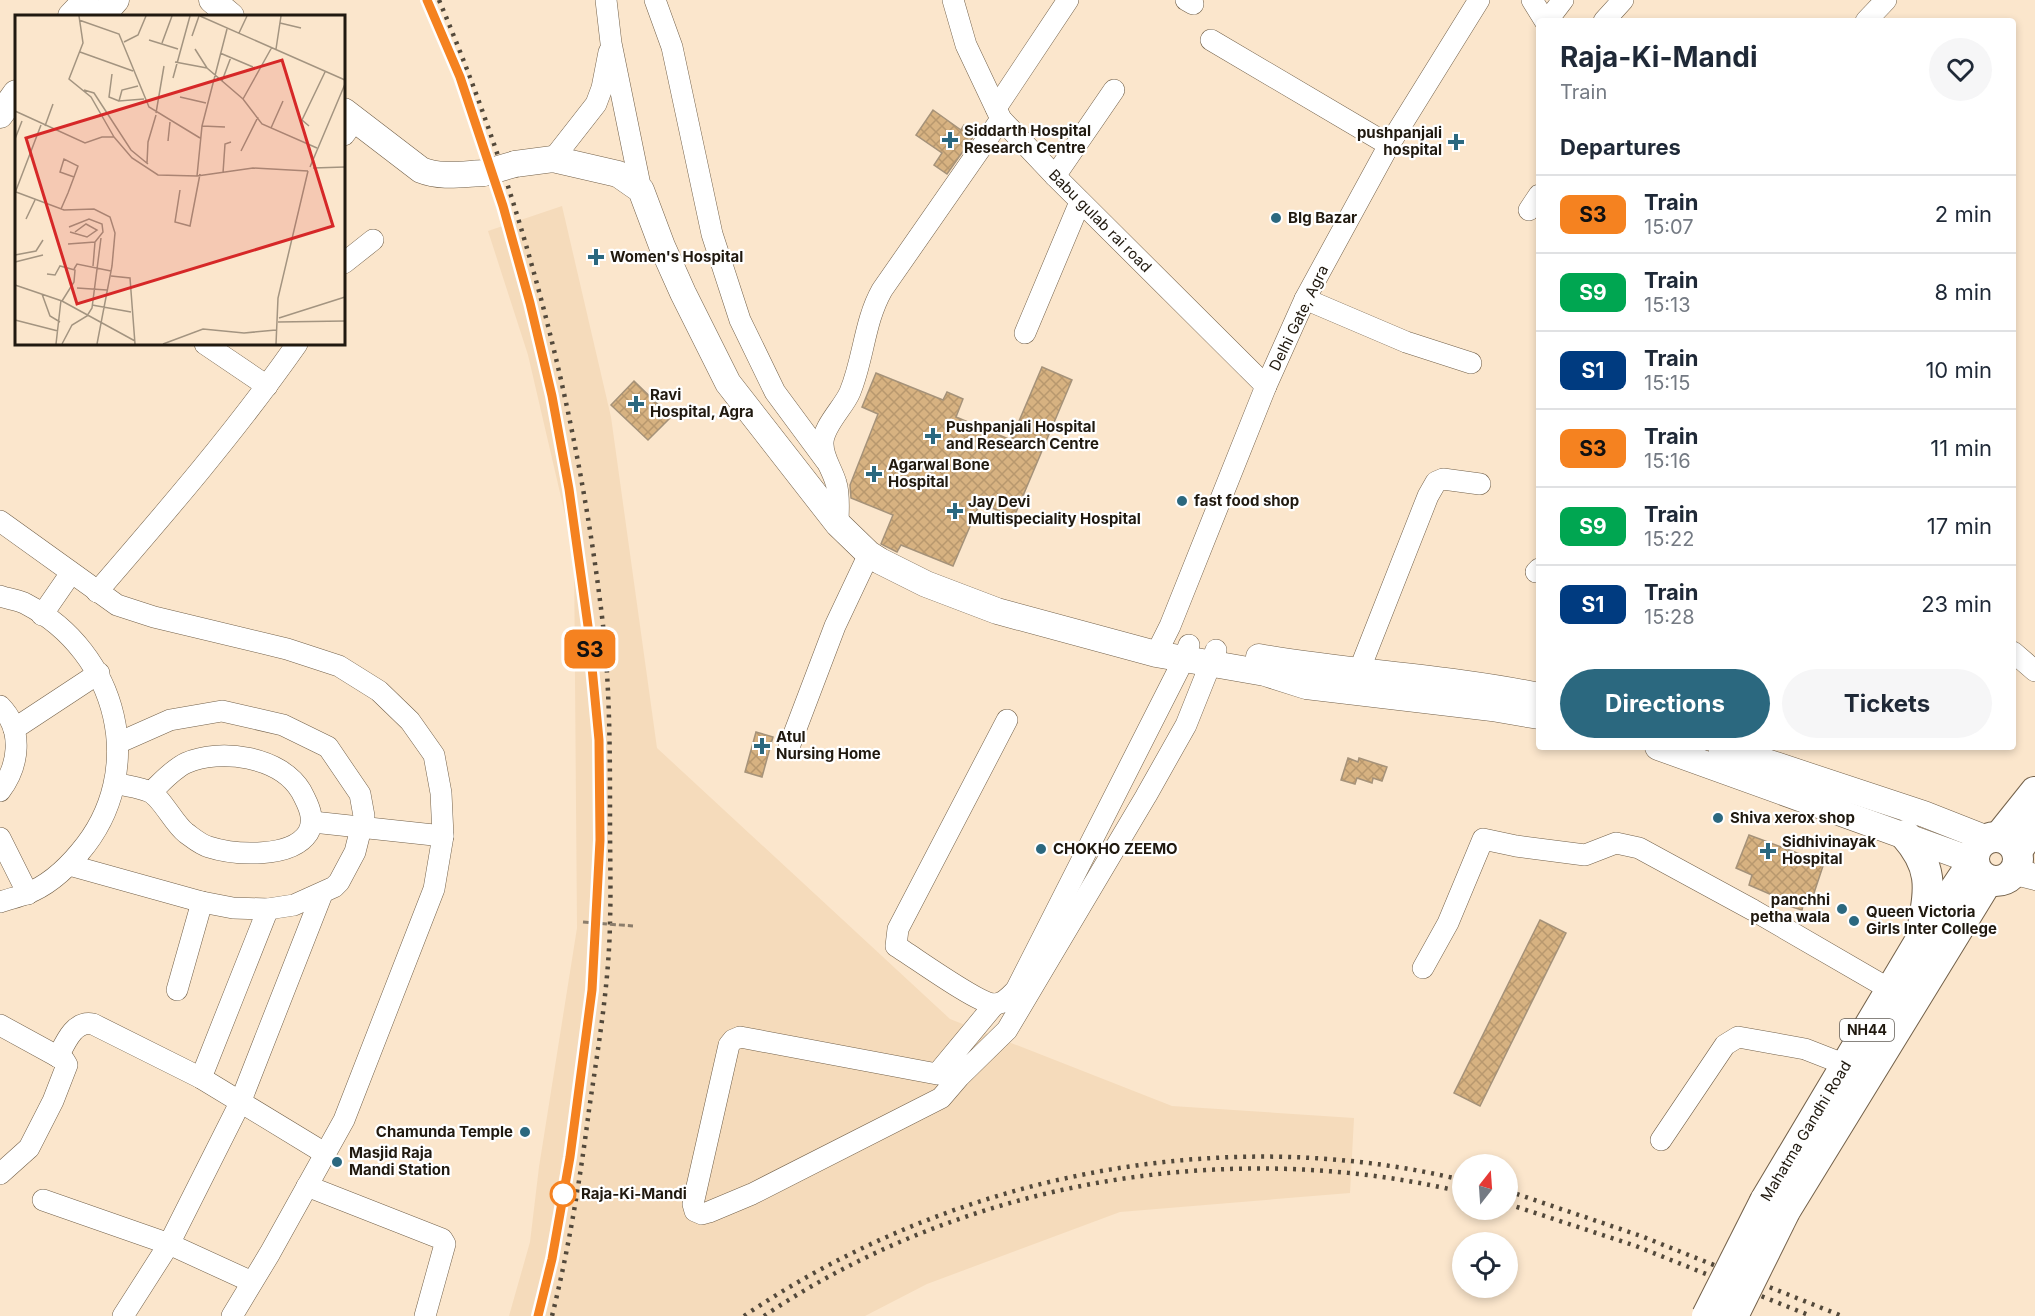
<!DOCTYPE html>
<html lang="en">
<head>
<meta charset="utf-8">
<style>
  body { margin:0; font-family:Inter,sans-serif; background:#f6f6f7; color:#1f2937; height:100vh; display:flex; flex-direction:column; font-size:22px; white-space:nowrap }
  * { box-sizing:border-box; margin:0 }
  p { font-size:20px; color:#747a83 }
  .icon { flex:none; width:33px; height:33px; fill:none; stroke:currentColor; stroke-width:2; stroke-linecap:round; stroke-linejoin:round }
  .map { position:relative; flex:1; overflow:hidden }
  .sheet { position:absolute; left:1536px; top:18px; width:480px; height:732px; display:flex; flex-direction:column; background:#fff; border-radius:6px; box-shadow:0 3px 9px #0003 }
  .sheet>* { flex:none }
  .badge { padding:0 12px; border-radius:9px; font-size:21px; line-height:39px }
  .needle { width:39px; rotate:17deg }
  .buttons { position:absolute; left:1452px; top:1154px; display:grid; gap:12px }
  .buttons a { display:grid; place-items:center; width:66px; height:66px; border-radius:50%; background:#fff; box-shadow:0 3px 9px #0003; font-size:30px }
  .map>.badge { position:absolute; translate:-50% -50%; box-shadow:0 0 0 3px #fff }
  h2 { padding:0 24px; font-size:22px; line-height:54px }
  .round { display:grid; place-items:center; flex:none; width:63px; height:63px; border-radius:32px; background:#f6f6f7 }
  .headline { display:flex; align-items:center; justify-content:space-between; height:102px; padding:0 24px }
  h1 { font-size:28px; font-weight:700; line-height:45px }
  .action { display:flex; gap:12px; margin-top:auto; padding:12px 24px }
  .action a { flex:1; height:69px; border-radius:36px; background:#2b687f; color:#fff; font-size:24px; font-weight:700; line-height:69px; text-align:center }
  .action a+a { background:#f6f6f7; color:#1f2937 }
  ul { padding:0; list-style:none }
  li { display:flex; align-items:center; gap:18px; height:78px; padding:0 24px; border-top:2px solid #e0e1e3 }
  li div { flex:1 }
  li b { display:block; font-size:22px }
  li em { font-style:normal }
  li .badge { min-width:66px; font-weight:700; text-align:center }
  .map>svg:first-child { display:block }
  .built { fill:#f5dbbb }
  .building { fill:url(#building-cross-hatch); stroke:#a59279; stroke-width:1.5 }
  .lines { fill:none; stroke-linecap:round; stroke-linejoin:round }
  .minor-casing { stroke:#726049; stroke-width:22 }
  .major-casing { stroke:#726049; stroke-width:27 }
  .highway-casing { stroke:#726049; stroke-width:32 }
  .minor { stroke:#fff; stroke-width:21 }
  .major { stroke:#fff; stroke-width:26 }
  .highway { stroke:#fff; stroke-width:30 }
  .rail { stroke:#53493b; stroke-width:4.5; stroke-dasharray:3 6; stroke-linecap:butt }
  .major-bridge-casing { stroke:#726049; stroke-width:27; stroke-linecap:butt }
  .highway-bridge-casing { stroke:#726049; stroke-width:32; stroke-linecap:butt }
  .path-bridge { stroke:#8b7d6b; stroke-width:3; stroke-dasharray:6 3; stroke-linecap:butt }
  .major-bridge { stroke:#fff; stroke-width:26 }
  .highway-bridge { stroke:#fff; stroke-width:30 }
  .line-casing { stroke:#fff; stroke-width:14 }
  .line { stroke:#f58220; stroke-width:9 }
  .poi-dot { fill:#2b687f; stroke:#fff; stroke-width:2 }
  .stop-dot { fill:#fff; stroke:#f58220; stroke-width:3 }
  .labels { text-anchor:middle; stroke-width:4.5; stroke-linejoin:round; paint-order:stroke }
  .shield { fill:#fff; stroke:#635e57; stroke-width:1.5 }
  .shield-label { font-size:14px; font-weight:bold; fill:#20190f }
  .poi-label { font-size:15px; font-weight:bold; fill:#20190f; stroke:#fff; text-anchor:start }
  .street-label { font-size:15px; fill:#20190f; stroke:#fff }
  .stop-label { font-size:15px; font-weight:bold; fill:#20190f; stroke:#fff; text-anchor:start }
  .inset-road { fill:none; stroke:#a39480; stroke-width:1.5 }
  .view { fill:#d62828; fill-opacity:0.15; stroke:#d62828; stroke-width:3 }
  .inset-edge { fill:none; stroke:#20190f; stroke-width:3 }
</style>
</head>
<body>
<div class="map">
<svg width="2035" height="1316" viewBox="0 0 2035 1316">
  <defs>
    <pattern id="building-cross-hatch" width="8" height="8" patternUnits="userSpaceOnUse" patternTransform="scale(1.5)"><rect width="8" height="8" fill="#d7b281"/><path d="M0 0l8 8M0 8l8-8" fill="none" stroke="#b8986e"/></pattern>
  </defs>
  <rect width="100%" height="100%" fill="#fbe6cc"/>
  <path class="built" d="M562,206L611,417L657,748L950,1019L1172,1106L1354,1118L1350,1193L1120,1212L927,1284L865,1316H509L530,1242L539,1167L577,928L574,553L528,355L488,231Z"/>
  <g class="building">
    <path d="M933,110L961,130L964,125L976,133L947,174L934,165L942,153L916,135Z"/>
    <path d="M1042,367L1072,380L1014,517L980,503L953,566L901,545L897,552L881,544L893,515L851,498L850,485L878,414L862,407L876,373L943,400L947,392L963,399L956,417L1011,440Z"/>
    <path d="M634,381L671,417L648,440L611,405Z"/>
    <path d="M756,732L773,737L762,777L745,772Z"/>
    <path d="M1348,758L1358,762L1359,758L1387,767L1382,781L1373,778L1372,783L1357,778L1355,784L1341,780Z"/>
    <path d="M1749,835L1824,863L1812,899L1805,897L1802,910L1779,903V898L1749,885L1752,875L1736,868Z"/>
    <path d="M1540,920L1566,933L1480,1106L1454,1093Z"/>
  </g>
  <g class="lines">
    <g class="minor-casing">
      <g id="minor">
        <path d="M606,0L611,43L641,190"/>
        <path d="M655,0L672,47L712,234L740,320L775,392L826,461"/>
        <path d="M953,0L966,45L1001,119L1055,176L1266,386"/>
        <path d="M1186,0L1193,4"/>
        <path d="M1532,0L1545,21"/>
        <path d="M1547,21L1563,0"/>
        <path d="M1604,21L1623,0"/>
        <path d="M1866,21L1886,0"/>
        <path d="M1211,40L1389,145"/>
        <path d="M996,108L1068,0"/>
        <path d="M344,135L355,120"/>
        <path d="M553,159L596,104L602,88L609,52"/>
        <path d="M1055,176L1114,90"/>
        <path d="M1529,210L1539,195"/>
        <path d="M344,263L373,240"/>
        <path d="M1305,299L1406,342L1471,363"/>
        <path d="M1025,333L1080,202"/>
        <path d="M205,344L267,386"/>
        <path d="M0,521L117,605L154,617L287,649L339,666L379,691L410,721L434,755L441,793L443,836L434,889L344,1120L270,1253L232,1316"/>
        <path d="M838,524C838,511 840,495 836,483C832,469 823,458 823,444C822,427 844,407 850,392C864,358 864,322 882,290L1001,119"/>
        <path d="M1536,572L1539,569"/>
        <path d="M97,592C167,511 236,431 297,344"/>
        <path d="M0,596C8,599 19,600 26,604C118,652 149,771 80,852C66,869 47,886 26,894C18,897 9,899 0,902"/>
        <path d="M42,615L71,573"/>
        <path d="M2013,652L2035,671"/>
        <path d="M1156,654L1170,626L1266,386L1305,299L1389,145L1479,0"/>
        <path d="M1356,685L1359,671L1428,496L1436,482L1443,479L1480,484"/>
        <path d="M0,706C24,730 19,766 0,791"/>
        <path d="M1007,720L898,929L896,946C914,957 976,1002 993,1004C1003,1005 1010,996 1016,990L1184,659L1189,645"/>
        <path d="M14,729L99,673"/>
        <path d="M789,747L835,626L869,554"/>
        <path d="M115,783C125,786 140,787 150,792C162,798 174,824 186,833C193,838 201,845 209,847C234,855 291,859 308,833C316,819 308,804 301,791C280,756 220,748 186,763C173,769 161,783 151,792"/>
        <path d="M313,822L443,836"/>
        <path d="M0,838L28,894"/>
        <path d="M69,865L202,902L233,908L268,909L294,905L334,887L339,882L355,852L364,816L360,794L328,747L283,725L222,711L170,720L118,743"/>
        <path d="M1423,968L1448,923L1483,839L1516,846L1585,855L1616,843L1639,848L1753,910L1891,990"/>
        <path d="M177,990L202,902"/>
        <path d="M995,1004L937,1074L740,1037L733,1040L729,1045L693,1204L695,1211L702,1214L709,1212L752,1194L941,1098L959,1077L1007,1030L1146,796L1186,725L1216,650"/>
        <path d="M0,1025L64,1060L67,1065L53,1101L29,1148L0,1174"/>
        <path d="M58,1057C65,1043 74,1020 93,1024L201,1078L326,1154"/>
        <path d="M201,1078L268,909"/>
        <path d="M1661,1140L1725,1045L1738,1037L1805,1049L1846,1065"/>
        <path d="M307,1186L442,1239L445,1244L425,1316"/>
        <path d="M43,1200L169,1244L252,1282"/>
        <path d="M123,1316L169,1244L240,1103L322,894"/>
      </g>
    </g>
    <g class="major-casing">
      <g id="major">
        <path d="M212,0L231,16"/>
        <path d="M71,16L86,0"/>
        <path d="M102,16L116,0"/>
        <path d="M344,111L421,170C441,178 462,174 484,173"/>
        <path d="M0,115L16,93"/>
        <path d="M515,164L553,159L618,174L641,190L662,246L683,293L728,383L838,524L869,554L880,561L926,584L997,611L1156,654L1265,673L1306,686L1492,708L1539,716"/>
        <path d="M1259,657C1351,673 1447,677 1539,696"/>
        <path d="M1658,747L1974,861"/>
        <path d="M1721,747L1924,814L1985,838"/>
        <path d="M2015,872L2035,877"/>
      </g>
    </g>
    <g class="highway-casing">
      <g id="highway">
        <path d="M1905,835C1935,869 1929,890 1922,932"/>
        <circle cx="1996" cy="859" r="22"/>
        <path d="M1999,837L2035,792"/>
        <path d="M2017,850L2035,827"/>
        <path d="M1765,1201L1920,941L1974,861"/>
        <path d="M1785,1211L1988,880"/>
      </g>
    </g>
    <use href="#minor" class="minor"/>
    <use href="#major" class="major"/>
    <use href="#highway" class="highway"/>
    <g class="rail">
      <path d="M427,0L460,77L503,206L530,303L552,396L569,489L588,626L599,740L600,840L593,991L570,1157L552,1259L538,1316"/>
      <path d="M439,0C523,199 578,411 603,625C610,690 610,756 610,821C610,855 611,889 610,922C609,985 598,1048 589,1110C580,1180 569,1248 552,1316"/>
      <path d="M1508,1191L1641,1236L1842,1316"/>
      <path d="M1508,1204L1636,1246L1811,1316"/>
      <path d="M744,1316C950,1176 1219,1121 1462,1180"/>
      <path d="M764,1316C964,1181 1228,1136 1462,1192"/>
    </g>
    <g class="major-bridge-casing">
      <path id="major-bridge" d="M484,173L515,164"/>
    </g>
    <g class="highway-bridge-casing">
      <g id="highway-bridge">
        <path d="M1707,1316L1765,1201"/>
        <path d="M1733,1316L1785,1211"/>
      </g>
    </g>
    <path class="path-bridge" d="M583,922L633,926"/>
    <use href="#major-bridge" class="major-bridge"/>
    <use href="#highway-bridge" class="highway-bridge"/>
  </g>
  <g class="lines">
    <g class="line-casing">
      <path id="line" d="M427,0L460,77L503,206L530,303L552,396L569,489L588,626L599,740L600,840L592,990L570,1157L552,1259L538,1316"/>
    </g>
    <use href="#line" class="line"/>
  </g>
  <g class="poi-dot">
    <path d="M947 131h6v6h6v6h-6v6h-6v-6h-6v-6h6z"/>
    <path d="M1453 133h6v6h6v6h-6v6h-6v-6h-6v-6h6z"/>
    <circle cx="1276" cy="218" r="6"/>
    <path d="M593 248h6v6h6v6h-6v6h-6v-6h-6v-6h6z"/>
    <path d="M633 395h6v6h6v6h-6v6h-6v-6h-6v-6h6z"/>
    <path d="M930 427h6v6h6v6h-6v6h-6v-6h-6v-6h6z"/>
    <path d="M871 465h6v6h6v6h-6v6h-6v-6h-6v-6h6z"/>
    <circle cx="1182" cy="501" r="6"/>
    <path d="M952 502h6v6h6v6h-6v6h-6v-6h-6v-6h6z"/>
    <path d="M759 737h6v6h6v6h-6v6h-6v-6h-6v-6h6z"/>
    <circle cx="1718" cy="818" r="6"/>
    <circle cx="1041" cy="849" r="6"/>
    <path d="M1765 842h6v6h6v6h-6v6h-6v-6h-6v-6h6z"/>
    <circle cx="1842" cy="909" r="6"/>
    <circle cx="1854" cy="921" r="6"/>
    <circle cx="525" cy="1132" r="6"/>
    <circle cx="337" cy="1162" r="6"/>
  </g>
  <circle class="stop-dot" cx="563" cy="1194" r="12"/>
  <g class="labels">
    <rect class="shield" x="1840" y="1019" width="54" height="22" rx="4.5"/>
    <g class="shield-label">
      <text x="1867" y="1035">NH44</text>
    </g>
    <g class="poi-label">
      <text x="964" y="136">Siddarth Hospital<tspan x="964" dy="17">Research Centre</tspan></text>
      <text x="1442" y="138" text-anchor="end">pushpanjali<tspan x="1442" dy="17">hospital</tspan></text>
      <text x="1288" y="223">BIg Bazar</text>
      <text x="610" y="262">Women's Hospital</text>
      <text x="650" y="400">Ravi<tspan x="650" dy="17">Hospital, Agra</tspan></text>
      <text x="946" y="432">Pushpanjali Hospital<tspan x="946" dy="17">and Research Centre</tspan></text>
      <text x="888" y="470">Agarwal Bone<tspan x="888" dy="17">Hospital</tspan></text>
      <text x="1194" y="506">fast food shop</text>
      <text x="968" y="507">Jay Devi<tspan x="968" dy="17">Multispeciality Hospital</tspan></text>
      <text x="776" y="742">Atul<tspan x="776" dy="17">Nursing Home</tspan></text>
      <text x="1730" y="823">Shiva xerox shop</text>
      <text x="1782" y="847">Sidhivinayak<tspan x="1782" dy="17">Hospital</tspan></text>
      <text x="1053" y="854">CHOKHO ZEEMO</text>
      <text x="1830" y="905" text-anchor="end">panchhi<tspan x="1830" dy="17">petha wala</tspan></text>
      <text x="1866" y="917">Queen Victoria<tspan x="1866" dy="17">Girls Inter College</tspan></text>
      <text x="513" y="1137" text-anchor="end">Chamunda Temple</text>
      <text x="349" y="1158">Masjid Raja<tspan x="349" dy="17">Mandi Station</tspan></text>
    </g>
    <g class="street-label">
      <text transform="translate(1100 221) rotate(45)" y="5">Babu gulab rai road</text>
      <text transform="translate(1299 318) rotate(-64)" y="5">Delhi Gate, Agra</text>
      <text transform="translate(1806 1131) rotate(-59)" y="5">Mahatma Gandhi Road</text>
    </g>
    <g class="stop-label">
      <text x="581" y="1199">Raja-Ki-Mandi</text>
    </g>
  </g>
  <g transform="translate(15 15)">
    <rect width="330" height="330" fill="#fbe6cc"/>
    <path class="inset-road" d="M64,1L68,28L54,64L76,82L99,122M185,1L330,65M64,5L104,19L134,92L185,123M265,8L286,13M224,18L232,1M177,21L184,1M134,25L163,34M109,27L123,20L131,1M147,28L157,1M180,34L192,53L228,84L247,109L302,133M261,34L266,1M65,37L118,56M205,38L238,52M160,47L192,53M97,59L94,82L104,86M158,63L175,1M207,66L216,42M123,71L107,75L104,86L129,84M69,75L79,78L116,135L133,149M165,82L191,88M228,84L257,32M0,96L70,128L87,122H99L117,143L143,160L182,161L238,153L293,156M141,98L149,51M30,111L38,89M187,111L210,112M294,111L287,105L310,57M256,113L268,86M0,124L7,106M153,126L155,107M226,136L243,102M132,148L133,127L141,100M295,152L330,69M298,153L330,152M208,158L210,129L216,127M182,161L187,111L212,14M165,175L160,207L175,211L185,159M1,177L49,195L79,194L95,202L100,218L97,251L82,329M0,178L26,110M46,194L53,178L59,162L63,151L49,144L45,157L59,162M11,204L20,185M55,217L72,222L82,215L71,209L60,217M53,229L80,227L88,217L87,209L74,204L54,212M0,240L21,236L28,225M0,247L28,240M78,251L80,227M59,254L62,249L96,256M32,259L40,260L45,251L60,255L59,267L47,286M96,261L115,263L120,329M0,270L47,286L120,326M62,273L92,275M27,279L35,301L45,307M77,290L116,297M264,303L330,282M0,305L43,316M263,307L330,306M41,329L46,285M47,329L57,310L72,301L77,293L86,223M148,329L188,314L229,318L261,315M261,329L263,283L293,156"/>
    <path class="view" d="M267,45L318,211L62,289L11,123Z"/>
    <rect width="330" height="330" class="inset-edge"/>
  </g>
</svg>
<div class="buttons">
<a><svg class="needle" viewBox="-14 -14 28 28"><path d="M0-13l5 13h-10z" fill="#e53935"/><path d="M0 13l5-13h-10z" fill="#747a83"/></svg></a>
<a><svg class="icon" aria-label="locate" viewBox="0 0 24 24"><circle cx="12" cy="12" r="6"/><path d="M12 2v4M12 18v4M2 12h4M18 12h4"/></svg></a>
</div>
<b class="badge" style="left:590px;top:649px;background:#f58220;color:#111">S3</b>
<section class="sheet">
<div class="headline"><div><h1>Raja-Ki-Mandi</h1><p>Train</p></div><a class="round"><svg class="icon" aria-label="heart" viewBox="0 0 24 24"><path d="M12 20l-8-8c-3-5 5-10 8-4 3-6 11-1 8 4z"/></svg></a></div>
<h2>Departures</h2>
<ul>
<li><span class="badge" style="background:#f58220;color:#111">S3</span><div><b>Train</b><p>15:07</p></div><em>2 min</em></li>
<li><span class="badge" style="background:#00a651;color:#fff">S9</span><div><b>Train</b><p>15:13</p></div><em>8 min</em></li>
<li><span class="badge" style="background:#003b80;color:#fff">S1</span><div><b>Train</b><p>15:15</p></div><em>10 min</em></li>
<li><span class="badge" style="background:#f58220;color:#111">S3</span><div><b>Train</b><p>15:16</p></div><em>11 min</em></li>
<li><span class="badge" style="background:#00a651;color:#fff">S9</span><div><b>Train</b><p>15:22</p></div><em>17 min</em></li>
<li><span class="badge" style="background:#003b80;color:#fff">S1</span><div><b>Train</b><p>15:28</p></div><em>23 min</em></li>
</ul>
<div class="action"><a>Directions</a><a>Tickets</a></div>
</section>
</div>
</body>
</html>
